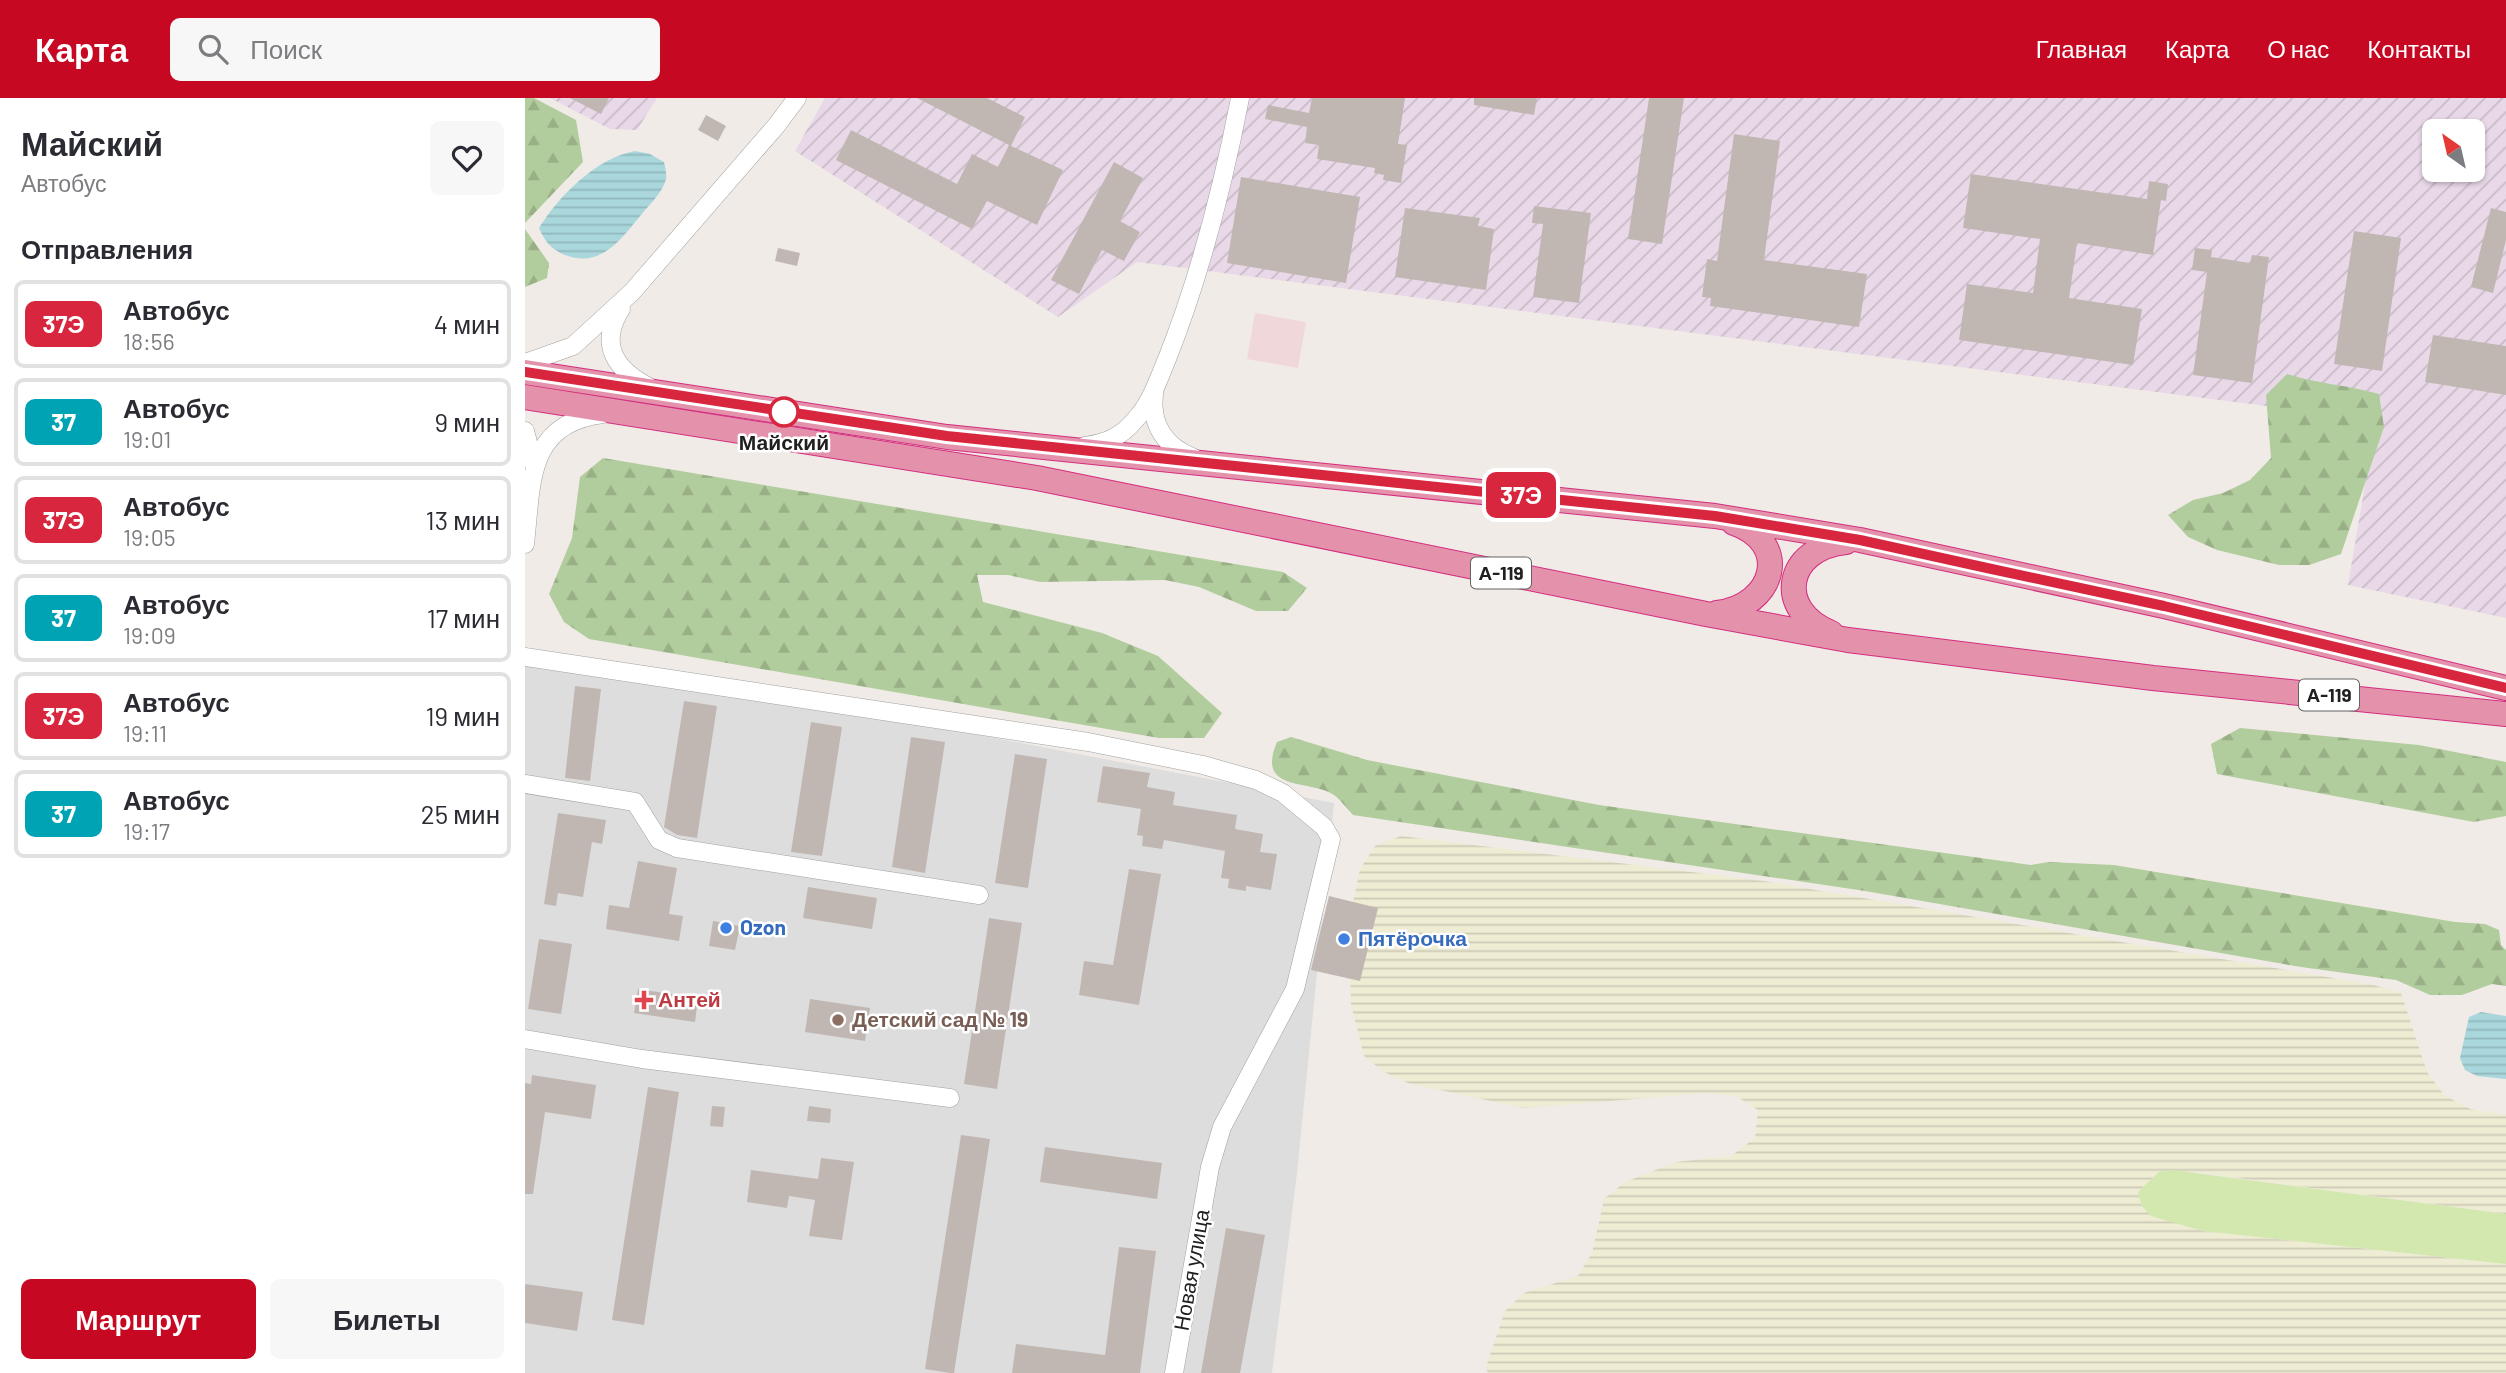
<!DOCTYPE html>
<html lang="ru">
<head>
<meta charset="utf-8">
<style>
  body { margin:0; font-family:Barlow,sans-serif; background:#f7f7f7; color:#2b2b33; height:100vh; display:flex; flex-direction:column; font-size:26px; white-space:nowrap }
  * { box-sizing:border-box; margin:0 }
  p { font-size:23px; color:#7c7c81 }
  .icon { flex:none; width:38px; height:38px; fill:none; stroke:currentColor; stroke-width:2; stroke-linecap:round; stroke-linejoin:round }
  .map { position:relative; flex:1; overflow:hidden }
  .side { display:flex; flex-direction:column; background:#fff; width:525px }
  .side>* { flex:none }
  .badge { padding:0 14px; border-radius:10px; font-size:24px; line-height:46px }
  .needle { width:46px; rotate:326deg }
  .controls { position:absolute; left:1897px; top:21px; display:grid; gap:14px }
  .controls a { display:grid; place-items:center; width:63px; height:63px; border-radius:10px; background:#fff; box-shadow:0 2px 5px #0004; font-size:35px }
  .map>.badge { position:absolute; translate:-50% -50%; box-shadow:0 0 0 4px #fff }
  h2 { padding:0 21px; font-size:26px; line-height:63px }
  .round { display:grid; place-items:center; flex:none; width:74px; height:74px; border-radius:10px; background:#f7f7f7 }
  .headline { display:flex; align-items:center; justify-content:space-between; height:119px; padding:0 21px }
  h1 { font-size:33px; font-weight:800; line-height:52px }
  .button { display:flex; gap:14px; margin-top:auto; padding:14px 21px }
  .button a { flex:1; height:80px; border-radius:10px; background:#c70823; color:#fff; font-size:28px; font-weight:800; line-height:80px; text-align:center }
  .button a+a { background:#f7f7f7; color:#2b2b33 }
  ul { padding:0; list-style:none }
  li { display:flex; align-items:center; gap:21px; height:88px; margin:0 14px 10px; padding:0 7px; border:4px solid #e1e1e2; border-radius:10px }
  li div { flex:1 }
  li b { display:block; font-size:26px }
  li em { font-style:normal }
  li .badge { min-width:77px; font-weight:700; text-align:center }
  header { display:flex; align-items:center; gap:42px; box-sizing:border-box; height:98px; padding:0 35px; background:#c70823; color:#fff }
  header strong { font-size:33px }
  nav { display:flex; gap:38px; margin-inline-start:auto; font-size:24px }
  .search { width:490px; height:63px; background:#f7f7f7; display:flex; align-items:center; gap:18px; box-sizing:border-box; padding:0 24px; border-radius:10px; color:#7c7c81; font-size:26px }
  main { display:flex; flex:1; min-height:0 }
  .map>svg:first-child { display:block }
  .residential { fill:#dedddd }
  .commercial { fill:#f0d7d9 }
  .industrial { fill:url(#industrial-furrows); fill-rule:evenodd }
  .farmland { fill:url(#farmland-rules) }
  .grass { fill:#d3e8af }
  .forest { fill:url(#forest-firs) }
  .water { fill:url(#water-rules) }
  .building { fill:#c0b7b3 }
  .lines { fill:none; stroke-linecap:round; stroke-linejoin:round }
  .minor-casing { stroke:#a1a1a1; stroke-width:19 }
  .highway-casing { stroke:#d42d7e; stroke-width:26 }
  .minor { stroke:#fff; stroke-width:18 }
  .highway { stroke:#e492ac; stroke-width:24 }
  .line-casing { stroke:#fff; stroke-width:16 }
  .line { stroke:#d7263d; stroke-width:10 }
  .stop-dot { fill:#fff; stroke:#d7263d; stroke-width:3.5 }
  .shop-dot { fill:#3f7fe0; stroke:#fff; stroke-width:2.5 }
  .health-dot { fill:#e0444e; stroke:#fff; stroke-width:2.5 }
  .education-dot { fill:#8d6e63; stroke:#fff; stroke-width:2.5 }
  .labels { text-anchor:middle; stroke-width:5; stroke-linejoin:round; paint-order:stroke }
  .shield { fill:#fff; stroke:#636363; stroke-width:2 }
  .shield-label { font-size:19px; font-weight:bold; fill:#202020 }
  .stop-label { font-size:21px; font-weight:bold; fill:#202020; stroke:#fff }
  .shop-label { font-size:21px; font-weight:bold; fill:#366cbe; stroke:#fff; text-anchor:start }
  .health-label { font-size:21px; font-weight:bold; fill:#be3a42; stroke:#fff; text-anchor:start }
  .education-label { font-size:21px; font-weight:bold; fill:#785e54; stroke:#fff; text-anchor:start }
  .street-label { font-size:21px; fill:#202020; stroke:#fff }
</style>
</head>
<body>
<header>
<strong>Карта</strong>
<div class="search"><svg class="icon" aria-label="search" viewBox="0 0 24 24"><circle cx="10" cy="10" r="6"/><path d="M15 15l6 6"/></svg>Поиск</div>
<nav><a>Главная</a><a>Карта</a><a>О нас</a><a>Контакты</a></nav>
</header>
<main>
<section class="side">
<div class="headline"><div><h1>Майский</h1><p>Автобус</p></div><a class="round"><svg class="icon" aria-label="heart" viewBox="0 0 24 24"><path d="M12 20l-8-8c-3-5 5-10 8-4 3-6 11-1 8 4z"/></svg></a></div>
<h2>Отправления</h2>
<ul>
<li><span class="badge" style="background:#d7263d;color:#fff">37Э</span><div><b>Автобус</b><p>18:56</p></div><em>4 мин</em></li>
<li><span class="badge" style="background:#00a3b4;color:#fff">37</span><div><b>Автобус</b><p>19:01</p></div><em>9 мин</em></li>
<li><span class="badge" style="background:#d7263d;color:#fff">37Э</span><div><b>Автобус</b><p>19:05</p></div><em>13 мин</em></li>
<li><span class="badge" style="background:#00a3b4;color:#fff">37</span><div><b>Автобус</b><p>19:09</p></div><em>17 мин</em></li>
<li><span class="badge" style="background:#d7263d;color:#fff">37Э</span><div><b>Автобус</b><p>19:11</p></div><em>19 мин</em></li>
<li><span class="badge" style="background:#00a3b4;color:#fff">37</span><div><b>Автобус</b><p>19:17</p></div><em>25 мин</em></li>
</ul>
<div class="button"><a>Маршрут</a><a>Билеты</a></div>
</section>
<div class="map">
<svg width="1981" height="1275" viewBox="0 0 1981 1275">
  <defs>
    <pattern id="industrial-furrows" width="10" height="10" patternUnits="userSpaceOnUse" patternTransform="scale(1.75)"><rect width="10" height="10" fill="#e9d9e8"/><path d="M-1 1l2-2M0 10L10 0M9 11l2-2" fill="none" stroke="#c8bac7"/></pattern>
    <pattern id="farmland-rules" width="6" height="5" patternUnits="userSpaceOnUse" patternTransform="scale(1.75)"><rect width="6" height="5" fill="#eeecd3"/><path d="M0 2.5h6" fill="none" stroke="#cccab5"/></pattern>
    <pattern id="forest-firs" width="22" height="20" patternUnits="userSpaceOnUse" patternTransform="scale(1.75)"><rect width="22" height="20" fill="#b2cd9d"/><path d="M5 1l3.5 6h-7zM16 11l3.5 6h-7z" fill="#99b087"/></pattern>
    <pattern id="water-rules" width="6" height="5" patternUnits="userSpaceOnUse" patternTransform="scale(1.75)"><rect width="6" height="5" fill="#a9d7dc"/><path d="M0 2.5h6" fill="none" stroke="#91b8bc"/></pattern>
  </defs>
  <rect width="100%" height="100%" fill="#f0ebe6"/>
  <path class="residential" d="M0,550L809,705L772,1075L747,1275H0Z"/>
  <path class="commercial" d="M730,215L781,224L773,270L722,261Z"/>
  <g class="industrial">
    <path d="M25,0H132L112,32L85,31Z"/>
    <path d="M300,0H1981V520L1823,487L1851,322L612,164L533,219L270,53ZM1909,33H1948V72H1909Z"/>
  </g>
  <path class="farmland" d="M876,738L1239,783L1849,887L1876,895L1902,974L1919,997L1945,1011L1981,1017V1116L1676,1075L1634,1074L1613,1094L1617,1108L1678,1133L1981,1166V1275H963L961,1269L980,1213L999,1195L1053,1178L1067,1155L1079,1101L1100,1084L1151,1064L1206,1058L1230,1040L1233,1012L1211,998L1183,995L998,1010L883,985L859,974L839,958L826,906L824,824L835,771L850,748Z"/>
  <path class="grass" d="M1647,1072L1981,1116V1166L1678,1133L1626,1118L1617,1108L1613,1094L1634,1074Z"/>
  <g class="forest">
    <path d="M0,0H9L51,22L58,64L0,125Z"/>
    <path d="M0,131L24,165L22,180L0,189Z"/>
    <path d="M1762,276C1793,286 1823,287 1854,296L1859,329L1816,456L1784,467H1754L1692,452L1663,439L1643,417L1668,402L1698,395L1725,382L1746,360L1741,297Z"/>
    <path d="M78,360L758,474L782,490L763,513H731L674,489L640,482L515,484L483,477H452L458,504L577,535L633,558L697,615L679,640H634L64,541L39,524L24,496L47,440L55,379Z"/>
    <path d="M1715,630L1894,647L1981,664V718L1949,724L1692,676L1686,646Z"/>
    <path d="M766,639L842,662L1074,707L1506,767L1524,764L1589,767L1930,824L1960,826L1974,832L1976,847L1981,852V888L1967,886L1937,897H1905L1871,882L1776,869L1340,793L828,717C822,711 816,702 809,697C786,681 730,695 752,644Z"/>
  </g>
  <g class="water">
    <path d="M110,53L125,56L139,64C140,69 142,76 141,81C138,94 124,107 116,117C96,141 76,171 40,157C26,151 20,144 14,130C34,98 71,60 110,53Z"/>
    <path d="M1956,914L1981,918V981L1952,978L1940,972L1935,960L1944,919Z"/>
  </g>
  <g class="building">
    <path d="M45,0H84L76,16Z"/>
    <path d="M392,0H462L500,19L486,48L538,72L512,127L462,103L447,131L311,62L326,32L432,86L447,56L473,69L484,47Z"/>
    <path d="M787,0H880L873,46L882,47L876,85L858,82L859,77L849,75L850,70L792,61L794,47L780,45L782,29L740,21L743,7L784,15Z"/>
    <path d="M949,0H1012L1009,17L949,7Z"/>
    <path d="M1124,0H1159L1137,146L1103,141Z"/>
    <path d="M181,17L201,28L193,43L173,32Z"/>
    <path d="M1209,36L1255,43L1239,162L1342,176L1334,229L1185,208L1186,200L1177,199L1182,161L1192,163Z"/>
    <path d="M589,64L618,80L595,123L615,134L599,163L577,152L554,196L526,182Z"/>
    <path d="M1446,76L1622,101L1624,83L1643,86L1641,103L1636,102L1628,157L1552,145L1544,200L1617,211L1608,267L1434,242L1442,186L1508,195L1515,141L1438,130Z"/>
    <path d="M716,79L835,99L821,185L702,165Z"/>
    <path d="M1009,108L1066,115L1054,205L1008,199L1018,126L1007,125Z"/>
    <path d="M880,110L955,120L953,128L969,131L961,192L870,179Z"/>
    <path d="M1966,110L1981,114V142L1968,195L1946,189Z"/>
    <path d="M1829,133L1876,140L1857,273L1809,266Z"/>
    <path d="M253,150L275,155L272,168L250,163Z"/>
    <path d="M1670,150L1687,152L1686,159L1725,165L1727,157L1744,159L1727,285L1668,277L1682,174L1667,172Z"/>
    <path d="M1908,237L1981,248V297L1900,284Z"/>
    <path d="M50,588L76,591L65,683L40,680Z"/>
    <path d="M159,603L192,608L172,740L152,737L139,729Z"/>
    <path d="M286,624L317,629L297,758L266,754Z"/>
    <path d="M386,639L420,644L400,775L367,769Z"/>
    <path d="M490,656L522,661L503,790L470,785Z"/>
    <path d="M578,668L625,675L622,689L650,694L648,707L712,717L710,731L738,736L735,754L752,756L746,792L721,788V793L703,790L704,781L696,780L700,753L639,742L637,751L617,748L618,738L612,737L616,711L572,704Z"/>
    <path d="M33,715L81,722L77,746L67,744L58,799L33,795L31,808L19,806Z"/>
    <path d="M113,763L152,770L144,816L158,818L154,843L81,831L84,807L104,810Z"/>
    <path d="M604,771L636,776L614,907L554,897L559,863L588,867Z"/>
    <path d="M283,789L352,800L347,831L278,820Z"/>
    <path d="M804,798L853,810L835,883L786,872Z"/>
    <path d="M464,820L497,825L472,991L439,986Z"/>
    <path d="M188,823L215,828L210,852L184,848Z"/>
    <path d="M14,841L47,846L36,916L3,911Z"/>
    <path d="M113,891L173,900L170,924L109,915Z"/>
    <path d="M285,901L345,910L340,943L280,934Z"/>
    <path d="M7,977L71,987L66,1021L20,1014L8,1096H0V985L6,986Z"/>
    <path d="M123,989L154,994L119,1227L87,1222Z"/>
    <path d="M187,1008L200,1009L198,1029L185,1028Z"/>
    <path d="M284,1008L306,1011L305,1025L282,1023Z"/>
    <path d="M436,1037L465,1041L429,1275H425L400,1271Z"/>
    <path d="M520,1049L637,1065L632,1101L515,1084Z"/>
    <path d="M296,1060L329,1064L317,1142L284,1138L290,1102L264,1098L262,1110L222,1104L226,1072L293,1081Z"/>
    <path d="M701,1130L740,1137L715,1275H676Z"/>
    <path d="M594,1149L631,1153L615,1275H487L491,1246L580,1257Z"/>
    <path d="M0,1186L58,1194L52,1233L0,1225Z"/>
  </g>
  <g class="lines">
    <g class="minor-casing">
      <g id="minor">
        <path d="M96,211C73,247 91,272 124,289"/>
        <path d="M0,265L48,248L107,194L251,28L272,0"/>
        <path d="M629,296C625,326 640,349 669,360"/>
        <path d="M0,333L9,367"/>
        <path d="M560,348C581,345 596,339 610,322C626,305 633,282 642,261C675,178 698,88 715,0"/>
        <path d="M0,446C7,386 1,325 78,316"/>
        <path d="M0,559L563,644L678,667L731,682L758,695L799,729L806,741L770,891L697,1029L685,1069L649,1275"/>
        <path d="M0,686L110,704L134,742L152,750L454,797"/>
        <path d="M0,941L117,961L425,1000"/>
      </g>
    </g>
    <g class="highway-casing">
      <g id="highway">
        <path d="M0,274L422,339L1190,418L1335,442L1639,508L1981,590"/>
        <path d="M0,299L512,380L1181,516L1323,542L1628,580L1981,616"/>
        <path d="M1192,515C1250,508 1267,445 1209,425"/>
        <path d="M1306,535C1249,512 1260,450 1321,444"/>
      </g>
    </g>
    <use href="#minor" class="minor"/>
    <use href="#highway" class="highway"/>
  </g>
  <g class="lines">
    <g class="line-casing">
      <path id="line" d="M0,274L422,338L1190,418L1335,442L1462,470L1639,508L1981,590"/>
    </g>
    <use href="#line" class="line"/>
  </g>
  <circle class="stop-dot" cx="259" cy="314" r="14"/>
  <g class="shop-dot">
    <circle cx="201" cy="830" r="7"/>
    <circle cx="819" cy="841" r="7"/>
  </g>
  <path class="health-dot" d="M115.5 891.5h7v7h7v7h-7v7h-7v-7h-7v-7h7z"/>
  <circle class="education-dot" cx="313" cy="922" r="7"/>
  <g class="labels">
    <g class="shield">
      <rect x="946" y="459.5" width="60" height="31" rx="5"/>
      <rect x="1774" y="581.5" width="60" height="31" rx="5"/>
    </g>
    <g class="shield-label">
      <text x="976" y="482">А-119</text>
      <text x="1804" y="604">А-119</text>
    </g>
    <g class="stop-label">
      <text x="259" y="352">Майский</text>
    </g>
    <g class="shop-label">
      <text x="215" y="837">Ozon</text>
      <text x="833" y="848">Пятёрочка</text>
    </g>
    <g class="health-label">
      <text x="133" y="909">Антей</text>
    </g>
    <g class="education-label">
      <text x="327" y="929">Детский сад № 19</text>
    </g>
    <g class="street-label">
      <text transform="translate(667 1172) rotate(-80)" y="7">Новая улица</text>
    </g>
  </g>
</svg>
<div class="controls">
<a><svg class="needle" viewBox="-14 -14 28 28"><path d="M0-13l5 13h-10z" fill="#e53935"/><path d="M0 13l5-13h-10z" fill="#7c7c81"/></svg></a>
</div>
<b class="badge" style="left:996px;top:397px;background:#d7263d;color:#fff">37Э</b>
</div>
</main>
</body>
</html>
